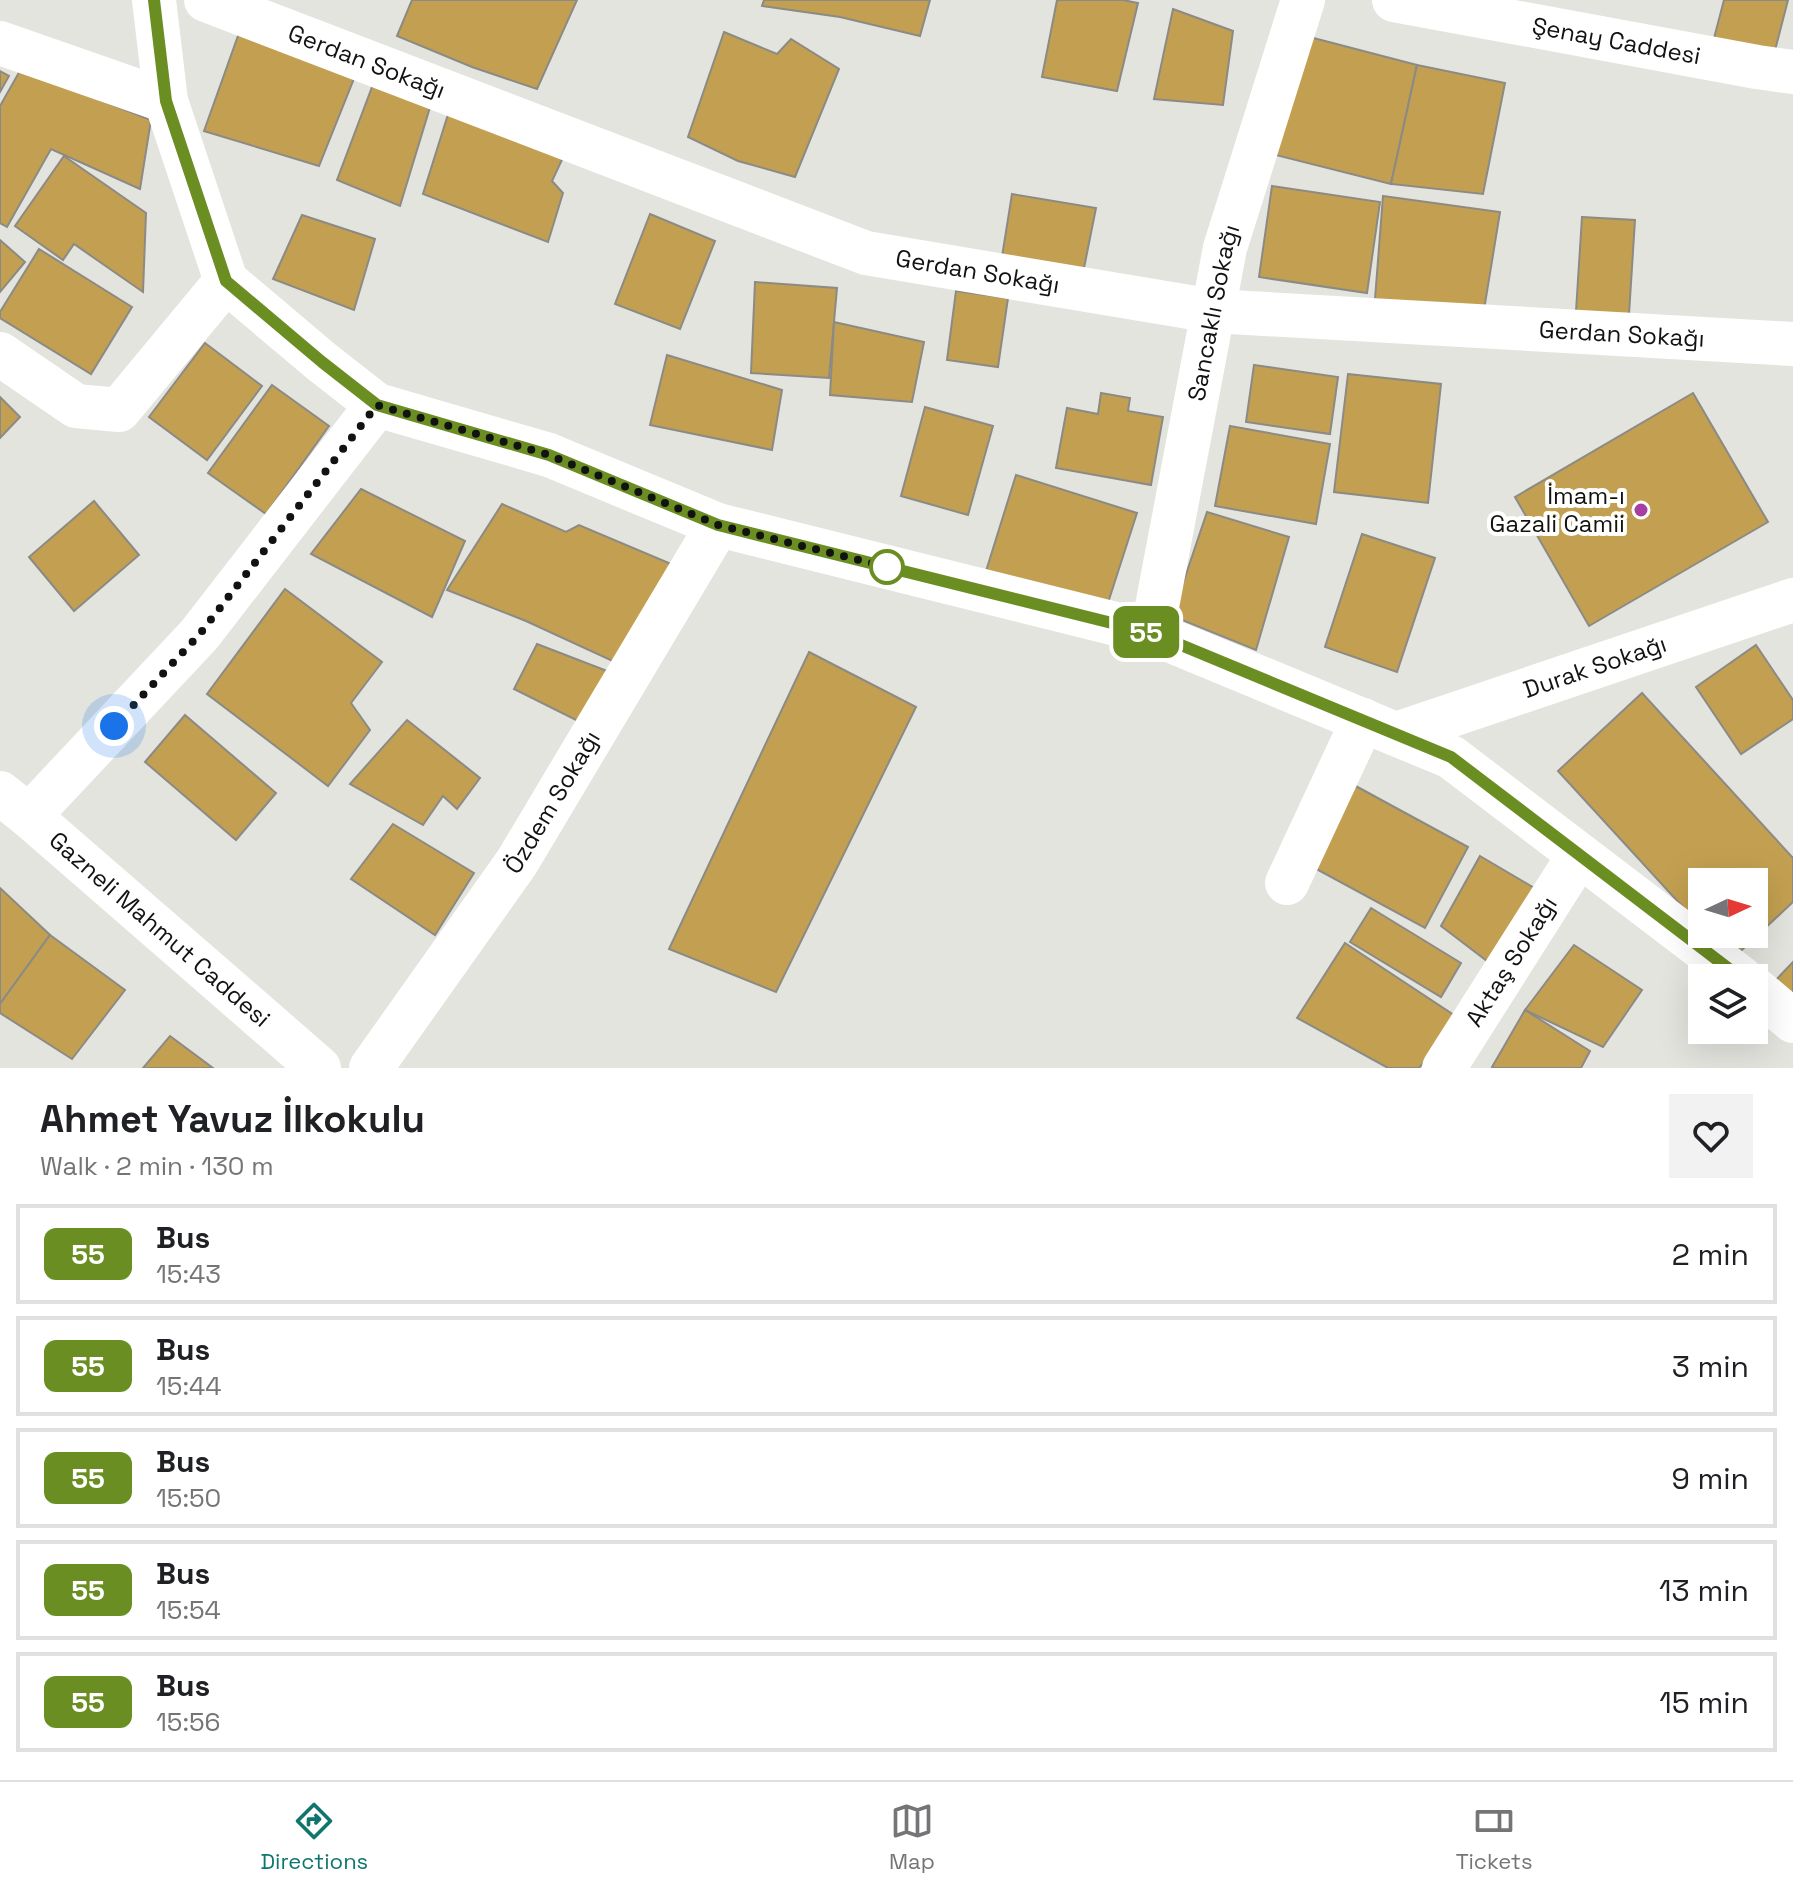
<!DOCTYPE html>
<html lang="en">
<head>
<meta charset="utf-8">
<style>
  body { margin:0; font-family:"Space Grotesk",sans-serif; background:#f2f2f2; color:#202124; height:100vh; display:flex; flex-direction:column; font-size:30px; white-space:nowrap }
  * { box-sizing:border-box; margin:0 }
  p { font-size:26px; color:#757577 }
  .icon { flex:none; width:44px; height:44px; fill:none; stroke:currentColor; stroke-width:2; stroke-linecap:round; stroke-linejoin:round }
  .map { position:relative; height:1068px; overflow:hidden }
  .drawer { display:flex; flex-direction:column; background:#fff; flex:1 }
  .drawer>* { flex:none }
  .badge { padding:0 16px; border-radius:12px; font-size:28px; line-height:52px }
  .needle { width:52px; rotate:86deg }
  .buttons { position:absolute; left:1688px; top:868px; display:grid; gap:16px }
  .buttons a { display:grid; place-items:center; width:80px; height:80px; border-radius:0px; background:#fff; box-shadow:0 8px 32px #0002; font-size:40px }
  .you { position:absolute; width:40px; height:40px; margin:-20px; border:6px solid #fff; border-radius:50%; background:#1a73e8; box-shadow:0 0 0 12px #1a73e833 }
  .map>.badge { position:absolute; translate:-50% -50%; box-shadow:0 0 0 4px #fff }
  .round { display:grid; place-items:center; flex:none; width:84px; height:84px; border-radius:0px; background:#f2f2f2 }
  .overview { display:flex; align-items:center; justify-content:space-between; height:136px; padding:0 40px }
  h1 { font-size:38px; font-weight:800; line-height:60px }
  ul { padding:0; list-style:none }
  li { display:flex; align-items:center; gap:24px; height:100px; margin:0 16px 12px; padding:0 24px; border:4px solid #e0e0e0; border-radius:0px }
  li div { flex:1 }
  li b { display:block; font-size:30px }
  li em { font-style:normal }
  li .badge { min-width:88px; font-weight:700; text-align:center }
  .tabs { display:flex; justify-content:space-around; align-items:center; height:112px; border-top:2px solid #e0e0e0; background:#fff; font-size:22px; color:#757577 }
  .tabs a { display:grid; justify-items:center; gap:4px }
  .tabs .current { color:#0f766e }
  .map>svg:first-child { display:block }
  .building { fill:#c3a051; stroke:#8c8a84; stroke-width:2 }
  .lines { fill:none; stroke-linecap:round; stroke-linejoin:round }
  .minor { stroke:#fff; stroke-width:44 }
  .line-casing { stroke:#fff; stroke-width:18 }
  .line { stroke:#6b8e23; stroke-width:12 }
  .walk { stroke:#121311; stroke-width:8; stroke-dasharray:0 14.4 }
  .poi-dot { fill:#a63fa2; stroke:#fffffe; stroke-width:3 }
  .stop-dot { fill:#fff; stroke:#6b8e23; stroke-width:4 }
  .labels { text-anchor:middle; stroke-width:8; stroke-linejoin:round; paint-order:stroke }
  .street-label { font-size:24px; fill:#121311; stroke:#fffffe }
  .poi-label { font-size:24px; fill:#121311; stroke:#fffffe; text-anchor:end }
</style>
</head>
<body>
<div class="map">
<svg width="1793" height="1068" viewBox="0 0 1793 1068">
  <rect width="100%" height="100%" fill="#e3e4de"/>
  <g class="building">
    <path d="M412,0H577L537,89L472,67L397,36Z"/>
    <path d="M764,0H930L920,36L840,17L762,6Z"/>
    <path d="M1057,0H1123L1138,3L1117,91L1042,77Z"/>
    <path d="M1724,0H1788L1773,58L1713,42Z"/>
    <path d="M1173,9L1233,31L1223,105L1154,99Z"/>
    <path d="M724,32L777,54L791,39L839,69L795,177L738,161L688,137Z"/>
    <path d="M239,33L357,71L319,166L204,131Z"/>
    <path d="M1302,35L1417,65L1391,184L1268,153Z"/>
    <path d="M1417,65L1505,83L1483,194L1391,184Z"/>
    <path d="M21,69L151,120L140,189L51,149L7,227L0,223V106Z"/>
    <path d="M0,71L9,76L0,92Z"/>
    <path d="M375,79L431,104L400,206L337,180Z"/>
    <path d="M450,108L566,151L552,181L563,193L548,242L423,194Z"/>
    <path d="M64,156L146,213L143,292L74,244L63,260L15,226Z"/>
    <path d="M1272,186L1380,202L1367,293L1259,277Z"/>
    <path d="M1012,194L1096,208L1082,278L1001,263Z"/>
    <path d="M1383,196L1500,212L1484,310L1375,299Z"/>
    <path d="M650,214L715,241L680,329L615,304Z"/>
    <path d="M302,215L375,239L354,310L273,279Z"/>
    <path d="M1582,217L1635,220L1628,330L1575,327Z"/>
    <path d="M0,240L25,262L0,292Z"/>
    <path d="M39,249L132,307L91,374L0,318V312Z"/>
    <path d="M755,282L837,288L829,378L751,373Z"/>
    <path d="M956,291L1008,298L998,367L947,360Z"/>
    <path d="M834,322L924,342L912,402L830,395Z"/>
    <path d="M205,343L262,386L207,460L149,417Z"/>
    <path d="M667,355L782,390L772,450L650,425Z"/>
    <path d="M1254,365L1338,377L1330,434L1246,422Z"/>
    <path d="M1348,374L1441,384L1428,503L1334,492Z"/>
    <path d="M272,385L329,426L266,514L208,473Z"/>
    <path d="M1101,393L1130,398L1128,411L1163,417L1151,485L1056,468L1067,408L1098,414Z"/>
    <path d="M1693,393L1768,522L1589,626L1515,497Z"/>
    <path d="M0,397L20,417L0,438Z"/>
    <path d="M925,407L993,426L968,515L901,496Z"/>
    <path d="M1230,426L1330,444L1316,524L1215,506Z"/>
    <path d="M1016,475L1137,513L1106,609L986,571Z"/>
    <path d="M361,489L465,541L432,617L311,554Z"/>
    <path d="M94,501L139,555L74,611L29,557Z"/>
    <path d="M502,504L566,532L579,525L676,566L632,670L526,621L447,590Z"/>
    <path d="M1207,512L1289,537L1256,650L1172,616Z"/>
    <path d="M1362,534L1435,558L1397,672L1325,647Z"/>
    <path d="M285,589L382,662L351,703L370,730L328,786L207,694Z"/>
    <path d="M537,644L615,674L586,725L514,689Z"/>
    <path d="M1756,645L1793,700V719L1741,754L1696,687Z"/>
    <path d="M809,652L916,707L776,992L669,949Z"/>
    <path d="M1642,693L1793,858V902L1731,960L1707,934H1754V882H1702V928L1558,771Z"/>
    <path d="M185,715L276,793L236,840L145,762Z"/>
    <path d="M407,720L480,778L457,809L443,796L423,825L350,784Z"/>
    <path d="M1352,784L1468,847L1425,928L1309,865Z"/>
    <path d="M393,824L474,873L435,935L351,879Z"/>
    <path d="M1480,856L1536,889L1487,961L1441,926Z"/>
    <path d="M0,888L50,935L0,1004Z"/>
    <path d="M1371,908L1461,963L1441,997L1350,942Z"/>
    <path d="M50,935L125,990L72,1059L0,1013V1004Z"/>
    <path d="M1345,943L1460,1019L1419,1068H1388L1297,1018Z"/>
    <path d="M1574,945L1642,990L1603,1047L1525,1010Z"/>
    <path d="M1793,962V1000L1774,982Z"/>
    <path d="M1525,1010L1590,1051L1581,1068H1494L1492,1067Z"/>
    <path d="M170,1036L213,1068H143Z"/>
  </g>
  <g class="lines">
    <g class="minor">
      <path d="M154,0L166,101L226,281L322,362L377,405L549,455L718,525L1152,633L1451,757L1741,978"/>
      <path id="s1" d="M206,0L866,253L1213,311L1793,344"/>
      <path id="s2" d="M1394,0L1757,67L1793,72"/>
      <path d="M0,43L166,101"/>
      <path d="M0,354L76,406L119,410L226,281"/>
      <path id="s3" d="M1152,633L1225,248L1303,0"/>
      <path id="s4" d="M1396,734L1793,600"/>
      <path id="s5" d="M0,793L29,816L319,1068"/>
      <path d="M29,816L199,635L377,405"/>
      <path d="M1287,883L1363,720"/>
      <path d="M1754,988L1793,1021"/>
      <path id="s6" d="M371,1068L517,862L718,525"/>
      <path id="s7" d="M1444,1068L1579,855"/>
    </g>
  </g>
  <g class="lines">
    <g class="line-casing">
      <path id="line" d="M154,0L166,101L226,281L322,362L377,405L549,455L718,525L1152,633L1451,757L1741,978"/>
    </g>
    <use href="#line" class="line"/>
    <path class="walk" d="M114,726L199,635L377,405L549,455L718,525L887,567"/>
  </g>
  <circle class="poi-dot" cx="1641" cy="510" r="8"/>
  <circle class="stop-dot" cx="887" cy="567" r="16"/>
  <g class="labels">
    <g class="street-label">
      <text dy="8" stroke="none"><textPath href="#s2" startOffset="226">Şenay Caddesi</textPath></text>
      <text dy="8" stroke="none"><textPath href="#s1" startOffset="172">Gerdan Sokağı</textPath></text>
      <text dy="8" stroke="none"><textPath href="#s1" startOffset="820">Gerdan Sokağı</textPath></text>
      <text dy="8" stroke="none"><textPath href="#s3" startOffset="326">Sancaklı Sokağı</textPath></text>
      <text dy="8" stroke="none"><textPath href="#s1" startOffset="1468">Gerdan Sokağı</textPath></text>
      <text dy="8" stroke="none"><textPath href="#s4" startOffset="210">Durak Sokağı</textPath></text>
      <text dy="8" stroke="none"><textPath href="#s6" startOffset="322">Özdem Sokağı</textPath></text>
      <text dy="8" stroke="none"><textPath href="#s5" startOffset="210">Gazneli Mahmut Caddesi</textPath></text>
      <text dy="8" stroke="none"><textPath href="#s7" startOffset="126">Aktaş Sokağı</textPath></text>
    </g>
    <g class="poi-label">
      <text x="1625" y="504">İmam-ı<tspan x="1625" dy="28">Gazali Camii</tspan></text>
    </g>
  </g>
</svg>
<div class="buttons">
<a><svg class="needle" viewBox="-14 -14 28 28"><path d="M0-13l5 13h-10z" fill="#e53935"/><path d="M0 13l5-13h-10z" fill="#757577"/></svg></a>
<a><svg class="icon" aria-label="layers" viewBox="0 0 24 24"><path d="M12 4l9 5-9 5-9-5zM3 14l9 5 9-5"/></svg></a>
</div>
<div class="you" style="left:114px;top:726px"></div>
<b class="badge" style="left:1146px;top:632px;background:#6b8e23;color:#fff">55</b>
</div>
<section class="drawer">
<div class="overview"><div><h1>Ahmet Yavuz İlkokulu</h1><p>Walk · 2 min · 130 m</p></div><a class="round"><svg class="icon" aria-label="heart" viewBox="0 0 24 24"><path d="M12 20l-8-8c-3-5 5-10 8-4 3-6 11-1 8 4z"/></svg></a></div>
<ul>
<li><span class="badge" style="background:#6b8e23;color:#fff">55</span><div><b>Bus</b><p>15:43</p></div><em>2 min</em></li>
<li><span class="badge" style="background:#6b8e23;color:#fff">55</span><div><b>Bus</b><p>15:44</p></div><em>3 min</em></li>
<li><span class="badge" style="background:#6b8e23;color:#fff">55</span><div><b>Bus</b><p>15:50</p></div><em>9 min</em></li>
<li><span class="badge" style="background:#6b8e23;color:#fff">55</span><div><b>Bus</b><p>15:54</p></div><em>13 min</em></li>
<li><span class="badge" style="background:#6b8e23;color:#fff">55</span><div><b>Bus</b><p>15:56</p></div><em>15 min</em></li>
</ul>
</section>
<nav class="tabs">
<a class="current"><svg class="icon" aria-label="directions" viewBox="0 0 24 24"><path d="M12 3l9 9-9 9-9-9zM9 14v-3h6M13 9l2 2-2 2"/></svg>Directions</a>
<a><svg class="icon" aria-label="map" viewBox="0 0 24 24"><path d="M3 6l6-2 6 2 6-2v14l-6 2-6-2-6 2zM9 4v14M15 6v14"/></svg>Map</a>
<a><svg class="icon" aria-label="tickets" viewBox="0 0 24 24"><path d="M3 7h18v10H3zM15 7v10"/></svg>Tickets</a>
</nav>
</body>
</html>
